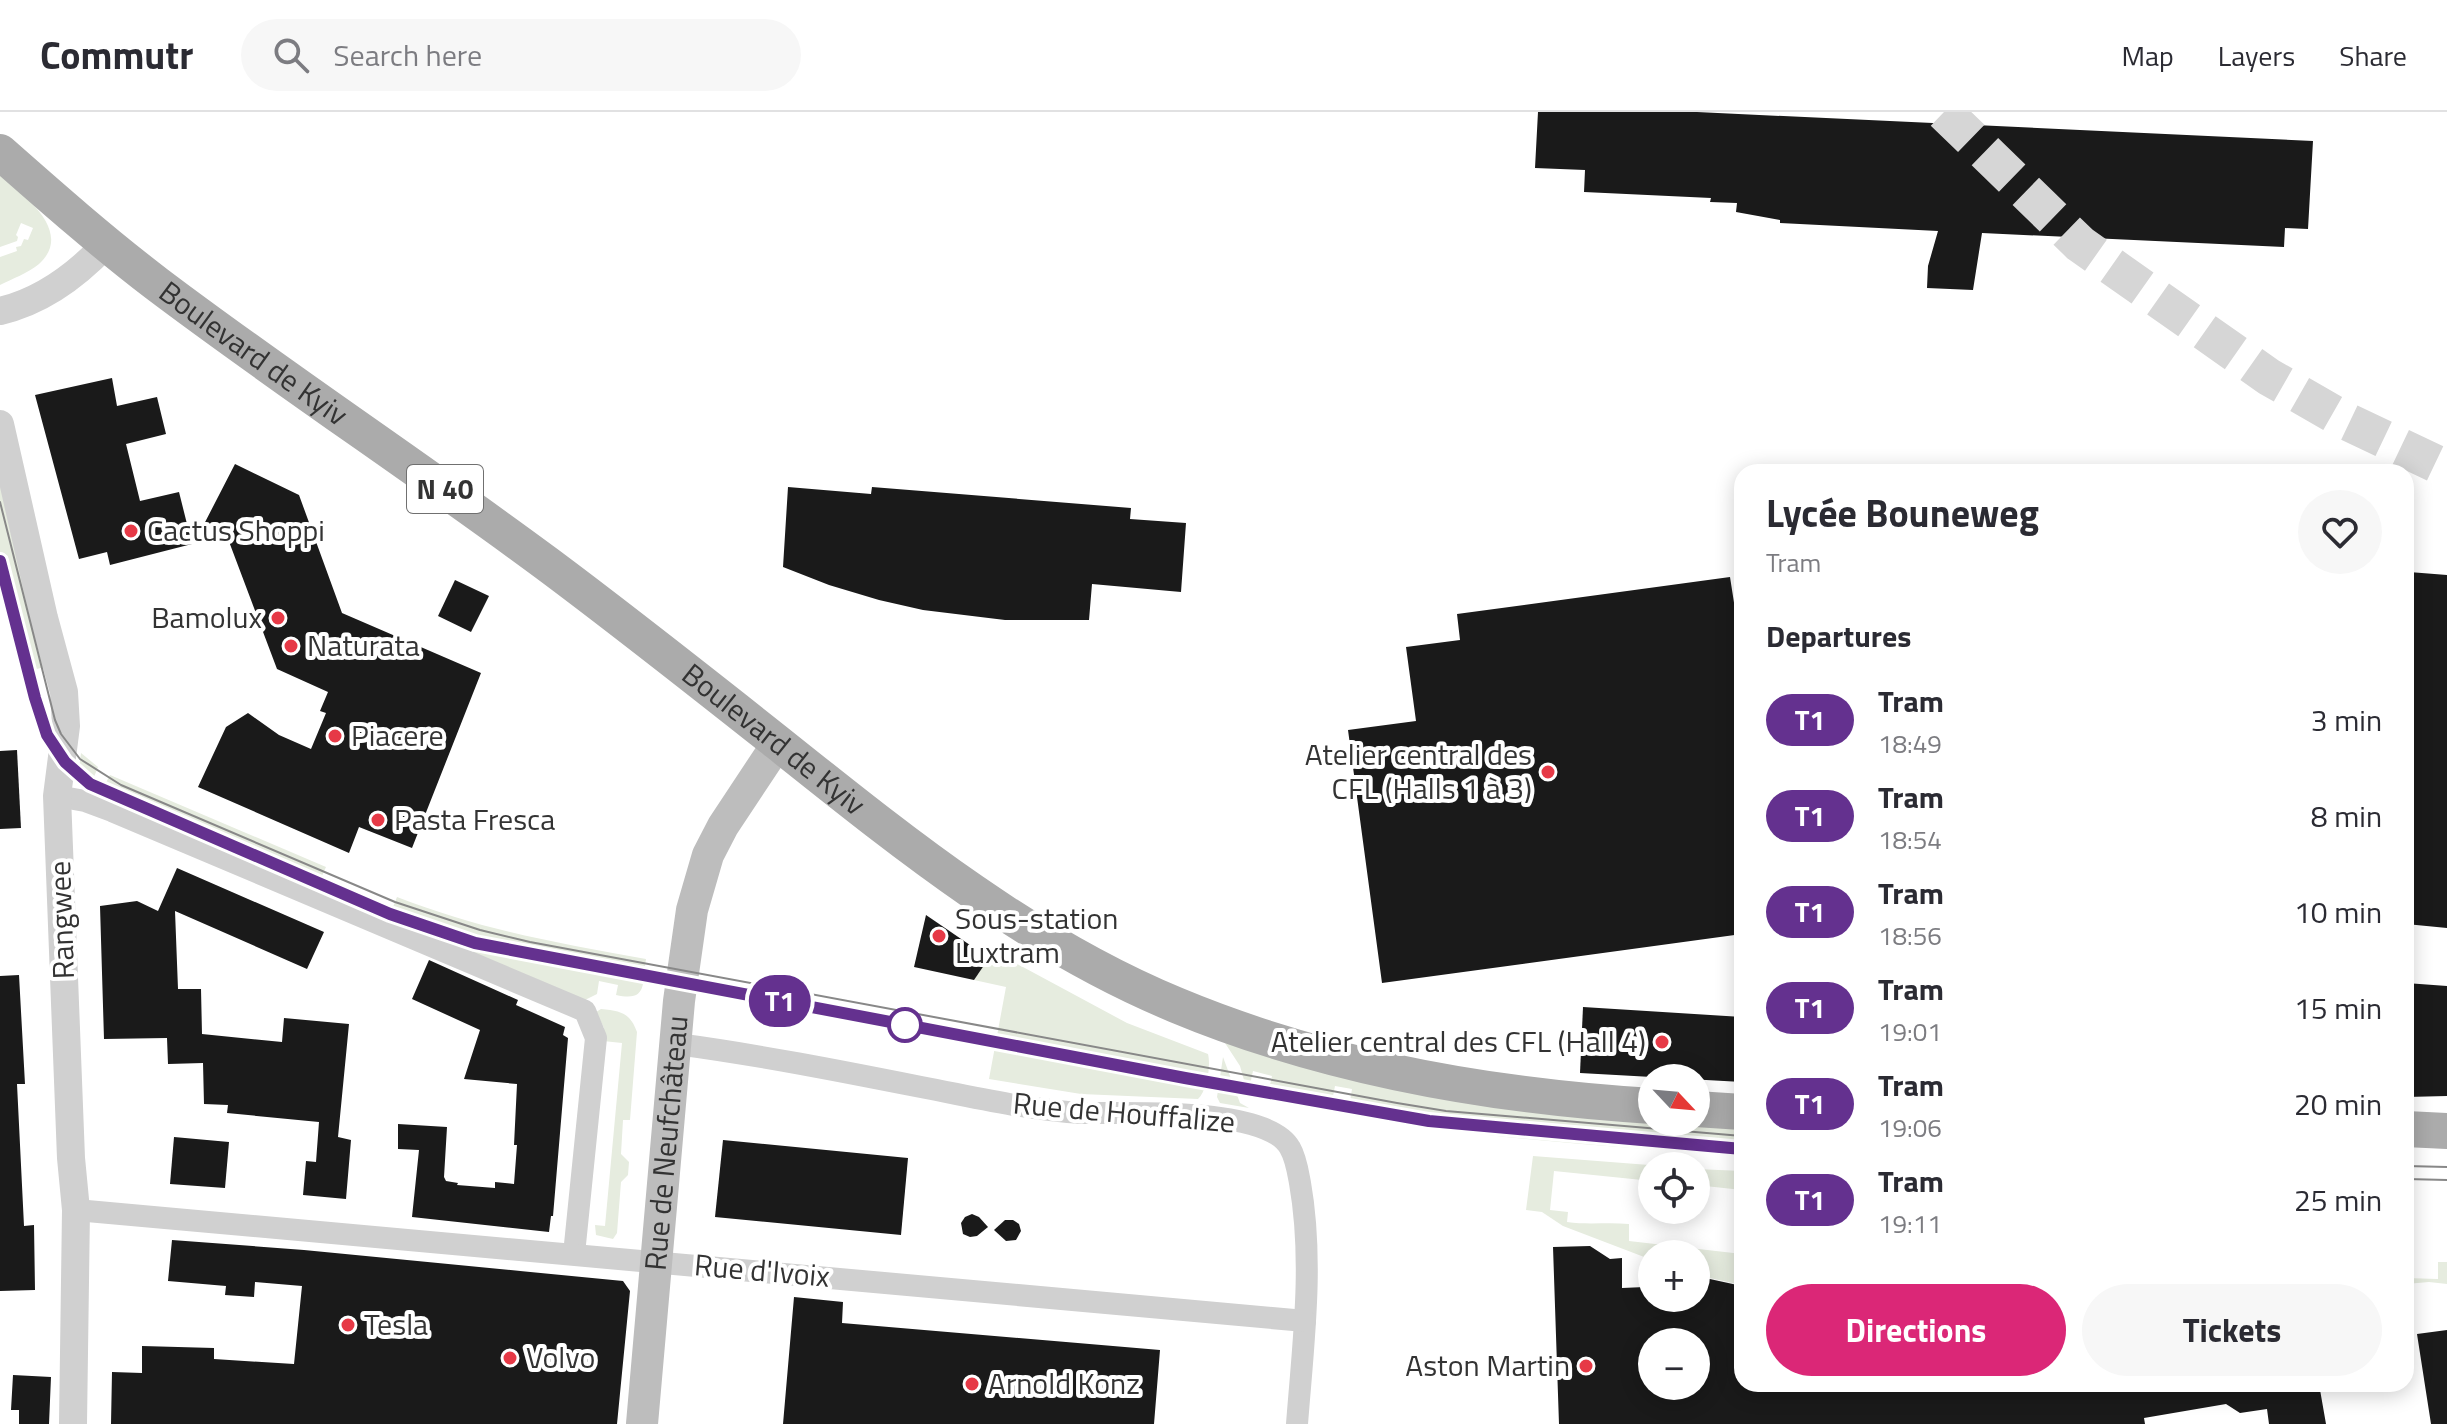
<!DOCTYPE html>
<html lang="en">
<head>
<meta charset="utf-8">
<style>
  body { margin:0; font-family:"Titillium Web",sans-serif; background:#f7f7f7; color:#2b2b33; height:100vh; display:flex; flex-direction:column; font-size:30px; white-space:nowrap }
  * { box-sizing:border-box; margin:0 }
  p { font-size:26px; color:#7c7c81 }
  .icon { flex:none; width:44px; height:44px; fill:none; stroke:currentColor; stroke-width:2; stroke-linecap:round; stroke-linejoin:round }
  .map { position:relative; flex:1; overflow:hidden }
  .sheet { position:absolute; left:1734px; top:352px; width:680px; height:928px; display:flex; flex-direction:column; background:#fff; border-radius:24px; box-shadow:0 4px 20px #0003 }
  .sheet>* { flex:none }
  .badge { padding:0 16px; border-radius:26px; font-size:28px; line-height:52px }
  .needle { width:52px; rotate:116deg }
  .buttons { position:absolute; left:1638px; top:952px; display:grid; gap:16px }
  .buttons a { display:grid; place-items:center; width:72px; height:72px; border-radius:50%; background:#fff; box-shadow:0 4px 20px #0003; font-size:40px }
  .map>.badge { position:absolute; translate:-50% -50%; box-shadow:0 0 0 4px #fff }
  h2 { padding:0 32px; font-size:30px; line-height:72px }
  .round { display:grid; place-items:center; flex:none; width:84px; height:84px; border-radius:42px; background:#f7f7f7 }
  .head { display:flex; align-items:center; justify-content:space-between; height:136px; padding:0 32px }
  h1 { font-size:38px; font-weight:700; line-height:60px }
  .action { display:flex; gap:16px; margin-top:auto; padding:16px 32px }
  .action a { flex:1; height:92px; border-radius:48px; background:#db2777; color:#fff; font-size:32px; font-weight:700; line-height:92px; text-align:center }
  .action a+a { background:#f7f7f7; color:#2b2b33 }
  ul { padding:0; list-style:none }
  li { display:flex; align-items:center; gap:24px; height:96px; padding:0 32px }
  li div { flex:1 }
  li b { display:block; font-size:30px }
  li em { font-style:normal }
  li .badge { min-width:88px; font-weight:700; text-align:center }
  header { display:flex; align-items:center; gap:48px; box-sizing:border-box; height:112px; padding:0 40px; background:#fff; border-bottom:2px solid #e1e1e2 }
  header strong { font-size:38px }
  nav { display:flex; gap:44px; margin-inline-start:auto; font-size:28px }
  .search { width:560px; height:72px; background:#f7f7f7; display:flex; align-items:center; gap:20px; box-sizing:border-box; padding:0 28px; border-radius:44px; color:#7c7c81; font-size:30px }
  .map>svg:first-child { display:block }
  .green { fill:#e6ecdf }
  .building { fill:#1a1a1a; fill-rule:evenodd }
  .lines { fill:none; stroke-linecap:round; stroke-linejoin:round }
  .trunk-tunnel { stroke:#d6d6d6; stroke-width:38; stroke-dasharray:38 19; stroke-linecap:butt }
  .minor { stroke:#d0d0d0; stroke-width:22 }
  .tertiary { stroke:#d0d0d0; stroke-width:28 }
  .secondary { stroke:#bdbdbd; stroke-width:32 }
  .primary { stroke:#ababab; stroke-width:36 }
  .tram { stroke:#888; stroke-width:2 }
  .line-casing { stroke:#fff; stroke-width:18 }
  .line { stroke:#64318f; stroke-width:12 }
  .poi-dot { fill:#e63946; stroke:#fff; stroke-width:3 }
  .stop-dot { fill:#fff; stroke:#64318f; stroke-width:4 }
  .labels { text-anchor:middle; stroke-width:8; stroke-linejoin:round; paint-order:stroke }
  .shield { fill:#fff; stroke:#707070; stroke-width:2 }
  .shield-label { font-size:28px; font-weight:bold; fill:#333 }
  .street-label { font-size:30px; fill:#333; stroke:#fff }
  .poi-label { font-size:30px; fill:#333; stroke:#fff; text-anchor:start }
</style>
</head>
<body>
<header>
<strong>Commutr</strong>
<div class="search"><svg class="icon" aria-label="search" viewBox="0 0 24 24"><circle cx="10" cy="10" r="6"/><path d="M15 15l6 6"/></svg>Search here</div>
<nav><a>Map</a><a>Layers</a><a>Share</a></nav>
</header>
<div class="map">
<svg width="2447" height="1312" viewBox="0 0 2447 1312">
  <rect width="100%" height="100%" fill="#fff"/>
  <g class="green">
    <path d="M0,63C22,82 75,119 39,152C28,161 12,167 0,173V145L17,139L16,135L21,134L24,127L28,128L33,116L21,111L16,123L18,125L17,129L0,135Z"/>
    <path d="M0,369L45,555L24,560L0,473Z"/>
    <path d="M81,641L98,655L88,680L77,672Z"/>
    <path d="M110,663L326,755L316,777L98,686Z"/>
    <path d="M397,785C482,818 557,831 646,847C642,872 648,890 616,883L618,873L599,869L597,882L583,889L454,836L455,831L388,807Z"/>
    <path d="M993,839L1127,911L1208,942C1211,954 1207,979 1198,987L1081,982L989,967L1006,875L974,868Z"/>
    <path d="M601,897C621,899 630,901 637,920L630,1008H623L621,1042L629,1050L628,1063L621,1070L617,1121L613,1127L596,1123L595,1113L605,1114L622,931L603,929L604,916L596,900Z"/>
    <path d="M1225,931L1652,1010L1742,1011V1045C1611,1033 1478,1028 1348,1002L1352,977L1335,974L1330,999L1267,986L1272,964L1253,959L1248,982L1240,954Z"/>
    <path d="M1223,945L1240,991L1249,996L1220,991L1217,985Z"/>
    <path d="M1533,1044L1662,1054H1652V1069L1554,1059L1550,1098L1568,1100L1567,1110C1588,1113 1608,1110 1629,1112V1129L1742,1142V1173L1696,1163V1142H1652V1148L1563,1114L1542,1100L1526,1098Z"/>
    <path d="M1696,1057L1742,1059V1078L1696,1073Z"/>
    <path d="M2438,1150H2447V1172L2429,1170L2406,1172V1166L2438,1167Z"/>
  </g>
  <g class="building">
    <path d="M1538,0H1697L2313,29L2308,117L2285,116L2284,135L1982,121L1973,178L1927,176L1928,154L1938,119L1780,111V108L1736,100L1737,91L1710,90L1711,86L1584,80L1585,58L1535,56Z"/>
    <path d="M112,266L117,294L157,285L166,322L126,332L140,389L179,380L192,432L110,453L107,440L79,447L35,283Z"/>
    <path d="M235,352L299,383L342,501L481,561L412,736L359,715L349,741L198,675L226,615L248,601L279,623L311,637L326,601L320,599L328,580L277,557L222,411L201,418Z"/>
    <path d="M788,375L871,382L872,375L1131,396L1130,407L1186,411L1181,480L1092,472L1089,508H1005L923,498L879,488L829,473L783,455Z"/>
    <path d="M2409,460L2447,463V816L2406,812V467H2408Z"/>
    <path d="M1730,465L1735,497L1742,496V822L1382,871L1348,618L1416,609L1406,535L1460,528L1457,502Z"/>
    <path d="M455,468L489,484L471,520L438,504Z"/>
    <path d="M17,638L21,716L0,717V639Z"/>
    <path d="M177,756L324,820L307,857L175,799L178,877H201L202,922L282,930L284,906L349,912L338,1025L351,1028L346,1087L303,1083L306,1049L316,1050L319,1010L227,1001L228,993L204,992L203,951L168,952L167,926L104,927L100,794L137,789L158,799Z"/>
    <path d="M926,803L989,846L974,868L914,855Z"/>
    <path d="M429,848L518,888L516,893L565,915L563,923L568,926L553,1104H551L549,1120L412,1105L419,1038L398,1037V1012L447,1015L444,1065L446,1069L458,1071L457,1073L495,1076V1070L514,1072L517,1033H514L517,972L464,967L480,918L412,887Z"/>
    <path d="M19,863L25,972H17L24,1114L34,1113L35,1178L0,1179V864Z"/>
    <path d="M2406,871L2447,874V984L2406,985Z"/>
    <path d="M1583,895L1742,905V970L1580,961Z"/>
    <path d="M174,1025L229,1030L225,1076L170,1072Z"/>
    <path d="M723,1028L908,1046L901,1123L715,1105Z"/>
    <path d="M972,1102L979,1105L988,1115L977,1124L970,1125L963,1122L961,1111L965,1105Z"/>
    <path d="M1005,1108H1013L1019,1112L1021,1119L1016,1128L1006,1129L994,1118Z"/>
    <path d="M172,1128L304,1138L623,1169L630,1179L617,1312H111L112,1260L142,1261V1234L214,1236V1247L294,1252L302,1174L255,1170L254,1185L225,1183L226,1174L168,1169Z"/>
    <path d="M1590,1134L1610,1147L1622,1146V1176L1645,1175V1180H1652V1186H1696V1164L1742,1174V1272H2319L2326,1312H2269L2267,1297L2240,1301L2226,1292L2144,1306L2145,1312H1559L1553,1135ZM1652,1230H1696V1274H1652Z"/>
    <path d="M794,1185L843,1190L842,1211L1160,1238L1154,1312H783Z"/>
    <path d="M2447,1218V1312H2431L2417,1222Z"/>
    <path d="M13,1263L51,1265L49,1312H19V1298H11Z"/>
  </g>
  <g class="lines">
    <path class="trunk-tunnel" d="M1944,0L2080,132L2269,265L2346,309L2447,357"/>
    <g class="minor">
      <path d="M57,684L85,689L112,699L585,899L596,926L574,1142"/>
      <path d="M677,932C759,943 840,959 921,975C974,985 1028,998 1082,1001C1126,1002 1267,994 1290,1036C1296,1046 1298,1060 1300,1071C1314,1150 1303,1233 1297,1312"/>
      <path d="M76,1098L1305,1209"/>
    </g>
    <g class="tertiary">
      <path d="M0,199C43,189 77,163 106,132"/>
      <path d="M0,312L44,506L64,580L66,614L57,684L71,1046L76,1098L73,1312"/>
    </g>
    <path class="secondary" id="s1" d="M642,1312L679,889L692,798L708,743L723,714L778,631"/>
    <g class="primary">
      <path id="s2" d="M0,40C51,85 102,130 157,172C284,268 418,356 546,451C624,509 701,570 778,631C902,730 1028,832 1176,893C1327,956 1490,984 1652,994"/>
      <path d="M1696,997L1742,1000"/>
      <path d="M2406,1017L2447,1019"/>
    </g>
    <g class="tram">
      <path d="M0,390L55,608L61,622L80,647L121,673L395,790L480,818L530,830L1397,991L1446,999L1742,1024"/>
      <path d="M0,448L36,589L47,623L63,647L75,660L90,672L115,685L390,802L475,831L517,841L1429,1009L1742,1037"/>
      <path d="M2406,1054L2447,1055"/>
      <path d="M2406,1067L2447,1068"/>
    </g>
  </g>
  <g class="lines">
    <g class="line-casing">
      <path id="line" d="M0,449L35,586L47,623L65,650L90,672L390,802L475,831L1185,966L1429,1009L1742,1037"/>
    </g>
    <use href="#line" class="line"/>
  </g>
  <g class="poi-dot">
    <circle cx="131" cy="419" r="8"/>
    <circle cx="278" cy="506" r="8"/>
    <circle cx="291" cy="534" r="8"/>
    <circle cx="335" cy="624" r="8"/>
    <circle cx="1548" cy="660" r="8"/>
    <circle cx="378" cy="708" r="8"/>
    <circle cx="939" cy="824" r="8"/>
    <circle cx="1662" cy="930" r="8"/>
    <circle cx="348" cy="1213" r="8"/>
    <circle cx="510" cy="1246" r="8"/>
    <circle cx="1586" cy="1254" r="8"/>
    <circle cx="972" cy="1272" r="8"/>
  </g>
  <circle class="stop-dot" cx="905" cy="913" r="16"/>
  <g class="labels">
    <rect class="shield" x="407" y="353" width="76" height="48" rx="6"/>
    <g class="shield-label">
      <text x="445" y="387">N 40</text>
    </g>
    <g class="street-label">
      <text dy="10" stroke="none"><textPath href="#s2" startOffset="324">Boulevard de Kyiv</textPath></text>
      <text dy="10" stroke="none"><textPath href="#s2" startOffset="972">Boulevard de Kyiv</textPath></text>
      <text transform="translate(62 808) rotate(-92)" y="10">Rangwee</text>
      <text transform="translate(1124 1001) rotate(5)" y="10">Rue de Houffalize</text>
      <text dy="10" stroke="none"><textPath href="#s1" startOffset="282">Rue de Neufchâteau</textPath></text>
      <text transform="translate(762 1159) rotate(5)" y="10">Rue d'Ivoix</text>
    </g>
    <g class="poi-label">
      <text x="147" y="429">Cactus Shoppi</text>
      <text x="262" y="516" text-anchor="end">Bamolux</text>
      <text x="307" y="544">Naturata</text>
      <text x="351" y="634">Piacere</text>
      <text x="1532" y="653" text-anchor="end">Atelier central des<tspan x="1532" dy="34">CFL (Halls 1 à 3)</tspan></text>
      <text x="394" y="718">Pasta Fresca</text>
      <text x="955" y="817">Sous-station<tspan x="955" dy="34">Luxtram</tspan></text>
      <text x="1646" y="940" text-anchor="end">Atelier central des CFL (Hall 4)</text>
      <text x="364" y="1223">Tesla</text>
      <text x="526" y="1256">Volvo</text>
      <text x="1570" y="1264" text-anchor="end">Aston Martin</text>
      <text x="988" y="1282">Arnold Konz</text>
    </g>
  </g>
</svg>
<div class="buttons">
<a><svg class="needle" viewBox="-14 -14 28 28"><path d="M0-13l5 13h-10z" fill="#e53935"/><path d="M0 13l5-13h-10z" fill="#7c7c81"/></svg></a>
<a><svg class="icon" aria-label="locate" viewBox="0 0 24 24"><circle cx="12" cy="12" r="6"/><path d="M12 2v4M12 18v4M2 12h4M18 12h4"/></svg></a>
<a>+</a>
<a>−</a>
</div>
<b class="badge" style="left:780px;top:889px;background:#64318f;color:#fff">T1</b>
<section class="sheet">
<div class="head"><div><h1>Lycée Bouneweg</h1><p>Tram</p></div><a class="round"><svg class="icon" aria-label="heart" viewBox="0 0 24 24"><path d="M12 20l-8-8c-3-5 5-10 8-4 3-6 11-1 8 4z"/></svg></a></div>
<h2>Departures</h2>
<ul>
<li><span class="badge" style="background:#64318f;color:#fff">T1</span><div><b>Tram</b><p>18:49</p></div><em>3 min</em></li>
<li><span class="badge" style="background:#64318f;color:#fff">T1</span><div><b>Tram</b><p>18:54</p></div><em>8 min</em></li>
<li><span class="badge" style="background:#64318f;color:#fff">T1</span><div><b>Tram</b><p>18:56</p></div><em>10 min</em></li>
<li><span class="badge" style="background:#64318f;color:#fff">T1</span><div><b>Tram</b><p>19:01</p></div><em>15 min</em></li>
<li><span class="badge" style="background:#64318f;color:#fff">T1</span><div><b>Tram</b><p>19:06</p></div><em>20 min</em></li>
<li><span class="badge" style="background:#64318f;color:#fff">T1</span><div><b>Tram</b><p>19:11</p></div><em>25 min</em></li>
</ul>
<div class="action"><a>Directions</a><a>Tickets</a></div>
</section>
</div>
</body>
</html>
